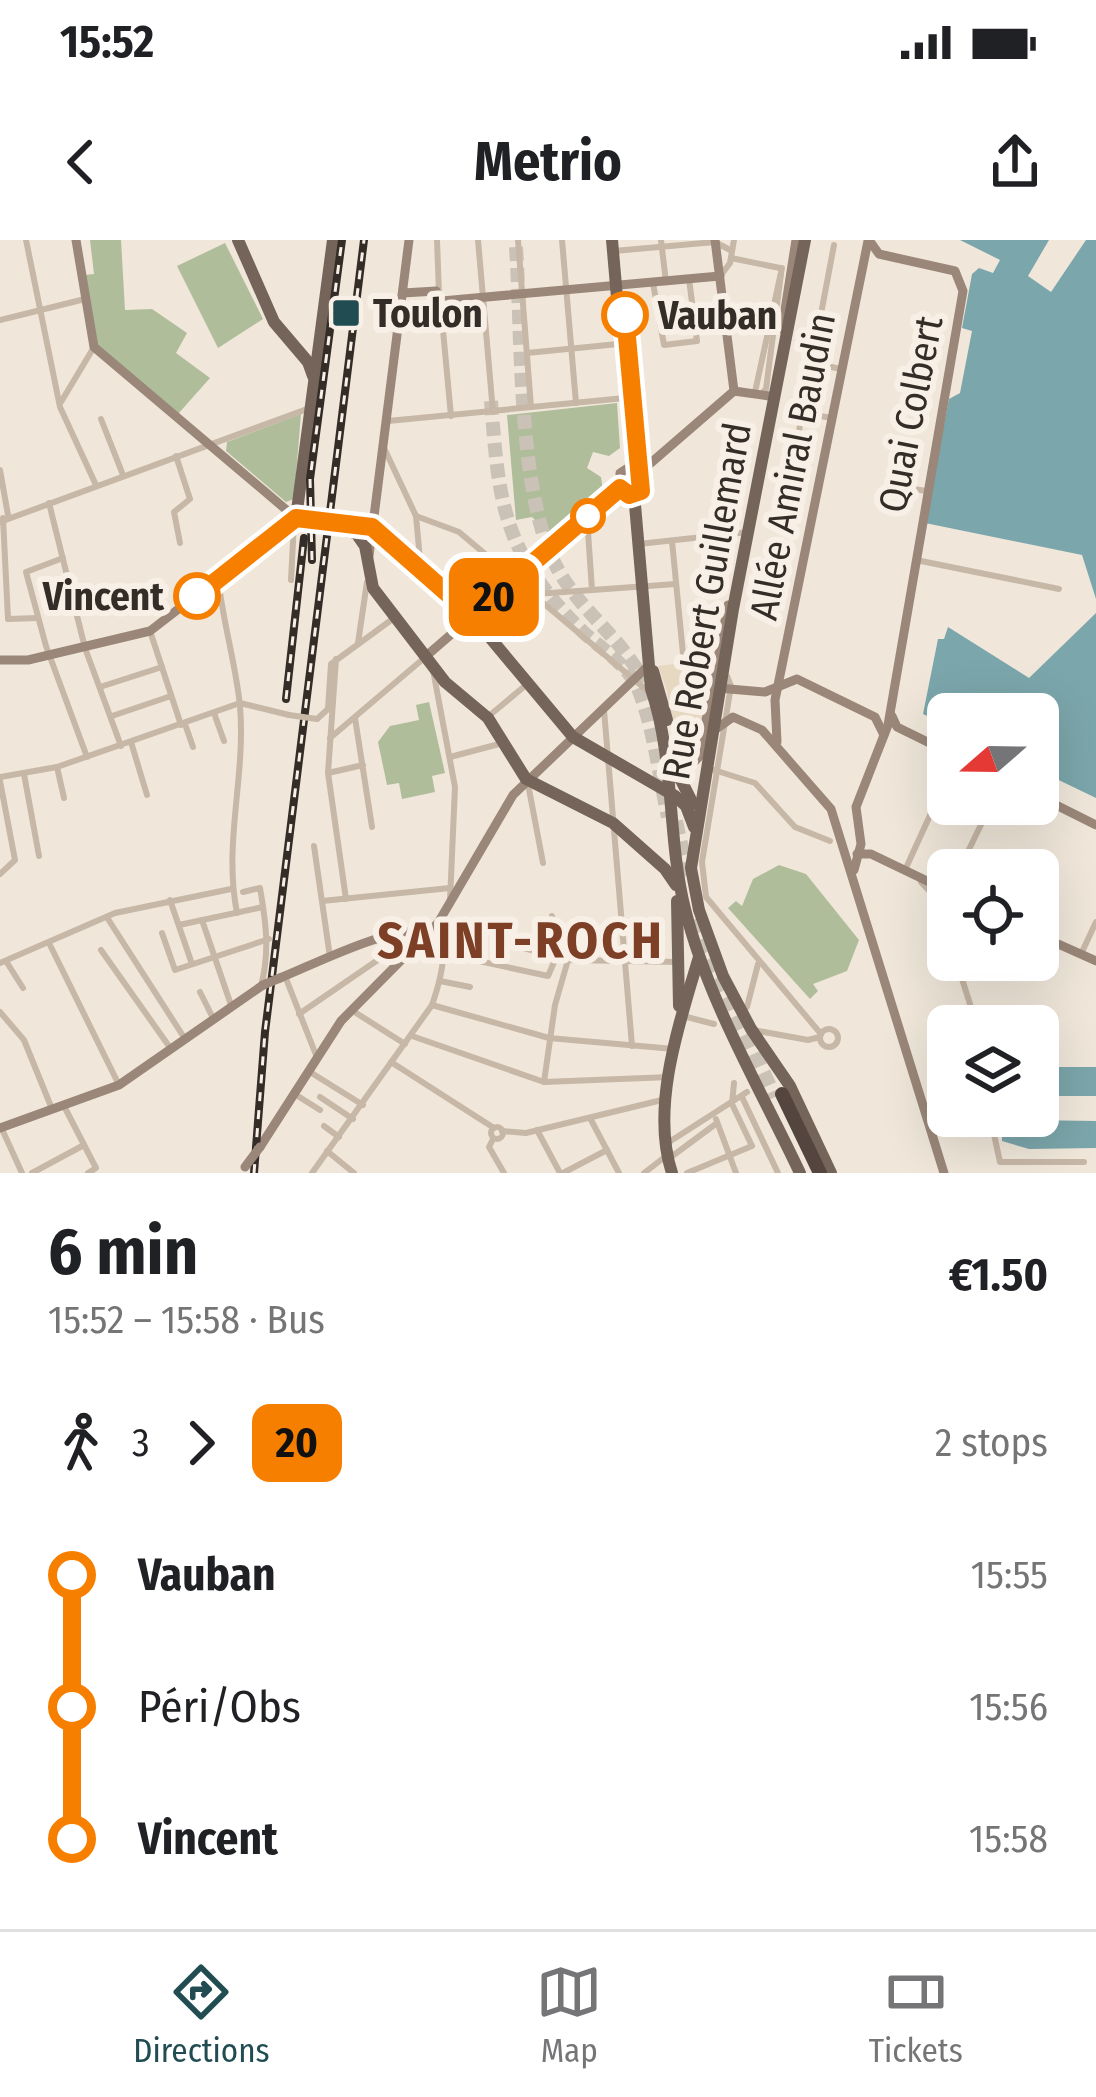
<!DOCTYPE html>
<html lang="en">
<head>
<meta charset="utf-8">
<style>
  body { margin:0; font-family:"Fira Sans Condensed",sans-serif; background:#f6f6f6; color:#202124; height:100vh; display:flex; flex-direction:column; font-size:45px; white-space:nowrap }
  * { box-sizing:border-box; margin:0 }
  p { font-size:39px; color:#757577 }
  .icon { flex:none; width:66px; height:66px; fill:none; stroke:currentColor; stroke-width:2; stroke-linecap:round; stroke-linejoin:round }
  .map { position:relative; height:933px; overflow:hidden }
  .details { display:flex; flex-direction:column; background:#fff; flex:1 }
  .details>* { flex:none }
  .badge { padding:0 24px; border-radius:18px; font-size:42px; line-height:78px }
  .needle { width:78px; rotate:250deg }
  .buttons { position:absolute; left:927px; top:453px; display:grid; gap:24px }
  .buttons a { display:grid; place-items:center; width:132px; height:132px; border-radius:18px; background:#fff; box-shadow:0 12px 48px #0002; font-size:60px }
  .map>.badge { position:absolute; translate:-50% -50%; box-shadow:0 0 0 6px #fff }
  .legs { display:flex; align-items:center; gap:18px; height:132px; padding:0 48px; font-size:39px }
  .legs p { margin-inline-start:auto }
  .summary { display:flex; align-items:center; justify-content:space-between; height:204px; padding:0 48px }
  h1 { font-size:66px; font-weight:700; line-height:90px }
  ul { padding:0 48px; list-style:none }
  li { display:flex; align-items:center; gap:42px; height:132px; font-size:45px }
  li i { display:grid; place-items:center; width:18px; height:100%; margin:0 15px; background:currentColor }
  li i::after { content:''; width:30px; height:30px; margin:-15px; border:9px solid; border-radius:50%; background:#fff }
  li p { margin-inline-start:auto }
  li:first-child i { background:linear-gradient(#0000 50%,currentColor 0) }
  li:last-child i { background:linear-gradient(currentColor 50%,#0000 0) }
  .status { display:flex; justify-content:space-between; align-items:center; height:84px; padding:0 60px; background:#fff; direction:ltr }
  .status svg { height:33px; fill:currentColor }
  header { display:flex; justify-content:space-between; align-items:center; height:156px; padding:0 48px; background:#fff; font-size:54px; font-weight:700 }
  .tabs { display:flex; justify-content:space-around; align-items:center; height:168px; border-top:3px solid #e0e0e0; background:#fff; font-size:33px; color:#757577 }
  .tabs a { display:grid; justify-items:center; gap:6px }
  .tabs .selected { color:#204c52 }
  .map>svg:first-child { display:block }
  .green { fill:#b0bd9b }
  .plaza { fill:#e7d8c2 }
  .water { fill:#7ba6ab }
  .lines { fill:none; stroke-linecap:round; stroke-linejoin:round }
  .highway-tunnel { stroke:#cac2b6; stroke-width:14; stroke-dasharray:14 7; stroke-linecap:butt }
  .street { stroke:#c7b7a7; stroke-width:6 }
  .secondary { stroke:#9a8779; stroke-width:9 }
  .primary { stroke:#756459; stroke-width:12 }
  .highway { stroke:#54463f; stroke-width:14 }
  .rail-casing { stroke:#342c27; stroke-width:8 }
  .rail { stroke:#f8f0e6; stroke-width:3; stroke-dasharray:9; stroke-linecap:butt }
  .street-bridge { stroke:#c7b7a7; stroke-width:6 }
  .secondary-bridge { stroke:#9a8779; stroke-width:9 }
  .primary-bridge { stroke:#756459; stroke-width:12 }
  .line-1-casing { stroke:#fff; stroke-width:27 }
  .line-1 { stroke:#f77f00; stroke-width:18 }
  .poi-dot { fill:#204c52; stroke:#f8f0e6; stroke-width:4.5 }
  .stop-1-dot { fill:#fff; stroke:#f77f00; stroke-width:6 }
  .labels { text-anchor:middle; stroke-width:12; stroke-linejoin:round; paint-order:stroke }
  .poi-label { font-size:39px; font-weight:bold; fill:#342c27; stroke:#f8f0e6; text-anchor:start }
  .stop-label { font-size:39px; font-weight:bold; fill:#342c27; stroke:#f8f0e6; text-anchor:start }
  .street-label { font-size:39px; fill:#342c27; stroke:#f8f0e6 }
  .district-label { font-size:51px; font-weight:bold; letter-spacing:3px; fill:#7d3f26; stroke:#f8f0e6 }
</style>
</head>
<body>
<div class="status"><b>15:52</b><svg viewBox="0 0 49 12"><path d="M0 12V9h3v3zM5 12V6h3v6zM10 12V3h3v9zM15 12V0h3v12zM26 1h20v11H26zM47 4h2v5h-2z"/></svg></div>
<header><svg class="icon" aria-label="back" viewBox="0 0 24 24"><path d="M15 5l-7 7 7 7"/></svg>Metrio<svg class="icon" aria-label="share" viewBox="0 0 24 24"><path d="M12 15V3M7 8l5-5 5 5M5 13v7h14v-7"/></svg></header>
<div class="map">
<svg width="1096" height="933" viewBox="0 0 1096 933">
  <rect width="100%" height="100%" fill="#f0e7da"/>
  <g class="green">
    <path d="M90,0H121L125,70L152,69L187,93L176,113L210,138L178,174L95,103L85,35L94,34Z"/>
    <path d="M225,3L263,79L218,108L177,26Z"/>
    <path d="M617,163L620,208L609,216L593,212L587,228L601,237L603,251L558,290L547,292L532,277L516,280L507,175Z"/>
    <path d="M301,174L294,259L286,262L226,211L227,202Z"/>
    <path d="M429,462L445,533L432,536L435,552L402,559L399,543L387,545L378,502L390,486L419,480L416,465Z"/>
    <path d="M779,625L806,634L859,700L847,731L813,744L818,751L810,759L728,668L736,661L742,666L753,639Z"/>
  </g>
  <path class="plaza" d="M690,422L713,427L696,519L682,526L676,521L667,451L658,426Z"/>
  <g class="water">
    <path d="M960,0H1049L1028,36L1051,52L1086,0H1096V359L1082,315L925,283L949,159L960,153L972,91L962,88L972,34L979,28L993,33L1000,20Z"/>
    <path d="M1096,373V558L1038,530V474H948V486L923,474L938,399H944L948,387L1029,438Z"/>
    <rect x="1038" y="827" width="58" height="29"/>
    <path d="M1026,880L1096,881V908L1029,909L1002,901V887Z"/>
  </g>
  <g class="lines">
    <g class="highway-tunnel">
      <path d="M516,7C522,94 517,251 556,326C579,370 622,398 644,442"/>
      <path d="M491,161C499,262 502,309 576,385C597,407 627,422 639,451C654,489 659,536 668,577"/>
      <path d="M676,581L689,641"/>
      <path d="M693,680L775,857"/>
    </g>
    <g class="street">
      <path d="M26,0L60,167L96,245"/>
      <path d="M437,0L439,54"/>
      <path d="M478,0L493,172"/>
      <path d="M518,0L531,167"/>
      <path d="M562,0L576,163"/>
      <path d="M661,0L666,42"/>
      <path d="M614,11L715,2L732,11"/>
      <path d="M731,18L780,28"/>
      <path d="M721,35L730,23L734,0"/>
      <path d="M653,43L664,105L697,101L689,39"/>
      <path d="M441,69L451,176"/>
      <path d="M692,70L770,74"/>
      <path d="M0,80L85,59"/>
      <path d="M527,113L618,104"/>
      <path d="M812,123L841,129"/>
      <path d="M755,152L782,28"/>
      <path d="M760,155L766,149L781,34"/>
      <path d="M61,162L94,107"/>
      <path d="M802,173L832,178"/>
      <path d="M101,179L123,235"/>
      <path d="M388,181L625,158"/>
      <path d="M798,196L834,5"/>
      <path d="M385,210L416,276L421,330"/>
      <path d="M176,216L190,259L174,272L180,303"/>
      <path d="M0,230L8,275"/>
      <path d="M909,243L908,248L926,251"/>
      <path d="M49,263L85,408L121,506"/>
      <path d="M416,276L459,292L650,453"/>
      <path d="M587,277L592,350"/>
      <path d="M3,278L8,379L38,378"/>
      <path d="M0,282L307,169"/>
      <path d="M672,301L683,414"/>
      <path d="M639,304L748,292"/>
      <path d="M63,318L26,332L46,406L87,517"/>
      <path d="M916,320L1059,349"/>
      <path d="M291,340L294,283"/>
      <path d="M219,345C224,386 236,426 240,466C246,537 223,603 237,673"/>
      <path d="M536,354L676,344"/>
      <path d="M150,391L181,485"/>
      <path d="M358,403L367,342"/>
      <path d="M336,419L328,533L346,659"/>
      <path d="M433,430L455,547L450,660"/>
      <path d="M727,436L731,446L702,622L706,657L821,794"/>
      <path d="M100,447L162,427"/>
      <path d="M604,470L632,806"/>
      <path d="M214,473L224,501"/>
      <path d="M490,475L526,445"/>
      <path d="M112,476L171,456"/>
      <path d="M355,478L372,587"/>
      <path d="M317,479L328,469L331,424L394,378"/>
      <path d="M185,484L193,507"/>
      <path d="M330,498L423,419"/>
      <path d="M131,502L147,555"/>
      <path d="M450,517L503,503"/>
      <path d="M57,527L64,558"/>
      <path d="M714,530L755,543L795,587L830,601"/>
      <path d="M328,533L363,525"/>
      <path d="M24,534L39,616"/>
      <path d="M0,537L57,527L240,463L289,475"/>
      <path d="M0,541L15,620L0,634"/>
      <path d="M528,544L543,623"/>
      <path d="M314,606L330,717"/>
      <path d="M905,630L948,536"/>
      <path d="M959,630L991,564"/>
      <path d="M921,642L935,657L948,695"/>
      <path d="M243,652L260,648C266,682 270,712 261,746"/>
      <path d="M170,660L192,724"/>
      <path d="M322,661L450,648"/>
      <path d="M552,676L558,713"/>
      <path d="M108,679L185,799"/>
      <path d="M202,680L231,765"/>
      <path d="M179,685L263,667"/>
      <path d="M162,693L175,730L269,699"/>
      <path d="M501,702L568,720L680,722"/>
      <path d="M50,705L119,845"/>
      <path d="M101,710L171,809"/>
      <path d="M1082,712L1096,682"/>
      <path d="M442,713L548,736L558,713"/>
      <path d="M956,720L977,786"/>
      <path d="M6,721L23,748"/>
      <path d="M0,723L115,673L231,649"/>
      <path d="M285,736L316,815"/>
      <path d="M440,741L470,747"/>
      <path d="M200,752L213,778"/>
      <path d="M432,765L549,798L674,809"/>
      <path d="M747,767L758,724"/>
      <path d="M353,771L405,804"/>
      <path d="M0,772L24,800L52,869"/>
      <path d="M299,774L385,715"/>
      <path d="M683,776L714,784"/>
      <circle cx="829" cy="798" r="9"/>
      <path d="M753,790L808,800L820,797"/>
      <path d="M412,796L544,842L670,837"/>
      <path d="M391,822L494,888"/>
      <path d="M310,832L363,865"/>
      <path d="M544,842L555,765L568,720"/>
      <path d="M293,853L320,870"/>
      <path d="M320,857L353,879"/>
      <path d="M742,857L778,933"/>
      <path d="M64,866L96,928L88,933"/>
      <path d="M990,876L1000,922H1084"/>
      <path d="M590,878L619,933"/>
      <path d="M716,879L736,933"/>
      <path d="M324,886L339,897"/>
      <circle cx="497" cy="893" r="6"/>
      <path d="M1,887L22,933"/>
      <path d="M537,890L560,933"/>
      <path d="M502,891L526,893L666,859"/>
      <path d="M493,899L489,907L504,933"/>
      <path d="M666,904L747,852"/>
      <path d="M327,911L354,933"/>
      <path d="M671,917L717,883"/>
      <path d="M32,933L84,905"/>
      <path d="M312,933L432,765C440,742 450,705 438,683"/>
      <path d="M563,933L607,910"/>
      <path d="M644,933L666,916"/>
      <path d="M687,933L752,906L732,864L734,843"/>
    </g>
    <g class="secondary">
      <path d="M715,0L734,151"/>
      <path d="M442,61L720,36"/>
      <path d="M398,78L433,75L441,69L436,51L403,53"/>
      <path d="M782,89L796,0"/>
      <path d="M645,228L734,151L769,156"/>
      <path d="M620,248L629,255L641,251L645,228"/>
      <path d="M620,248V233L634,224"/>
      <path d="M369,316L409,0"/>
      <path d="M425,417L620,248"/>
      <path d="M0,420H28L150,391L296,278L94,107L76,0"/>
      <path d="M718,448L765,452L797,439L875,477L884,495"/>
      <path d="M892,476L897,487L948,512"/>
      <path d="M716,489L733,477L762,490L831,569L944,933"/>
      <path d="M777,502L775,460L868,1"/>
      <path d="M677,539L699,517L728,365"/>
      <path d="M1038,556L1096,585"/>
      <path d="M857,614H871L948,651"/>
      <path d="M854,630L861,604L856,567L888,485L963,51L955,31L879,14L869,0"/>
      <path d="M1038,695L1096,721"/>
      <path d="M280,738C315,724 395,683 430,692"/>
      <path d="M0,888L119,845L263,745"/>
      <path d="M260,907L341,781L438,683L513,555L649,425"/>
    </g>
    <g class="primary">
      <path d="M238,0L274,82L308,122L313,136"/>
      <path d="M612,0L651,449C675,519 667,597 685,669C708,761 760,848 800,933"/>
      <path d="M805,0L733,369L691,628L699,670L723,736L751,789L790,846L831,933"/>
      <path d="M296,278L333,0"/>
      <path d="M360,280L466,369L573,497L675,556L686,566L694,587"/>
      <path d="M356,293L365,306L373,348L445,442L488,478L526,539L613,583L665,629L676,645"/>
      <path d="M653,431L667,480"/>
      <path d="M673,524L693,564"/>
      <path d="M677,661L679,766"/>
      <path d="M672,933C650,867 680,781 699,717"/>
    </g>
    <path class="highway" d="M782,854L820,933"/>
    <g class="rail-casing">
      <g id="rail">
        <path d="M312,320L310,239L342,0"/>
        <path d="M286,459L304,298"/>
        <path d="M254,933L265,792L364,0"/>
      </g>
    </g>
    <use href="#rail" class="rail"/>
    <path class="street-bridge" d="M289,475L317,479"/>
    <g class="secondary-bridge">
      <path d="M263,745L280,738"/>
      <path d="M245,927L260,907"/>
    </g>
    <g class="primary-bridge">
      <path d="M304,272L360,280"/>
      <path d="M302,283L356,293"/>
    </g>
  </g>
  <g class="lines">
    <g class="line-1-casing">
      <path id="line-1" d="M197,356L296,278L372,287L472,375L620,248L629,255L641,251L625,75"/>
    </g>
    <use href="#line-1" class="line-1"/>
  </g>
  <rect class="poi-dot" x="331" y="58" width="30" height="30" rx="6"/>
  <g class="stop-1-dot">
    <circle cx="625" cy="75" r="21"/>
    <circle cx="588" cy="276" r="15"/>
    <circle cx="197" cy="356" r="21"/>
  </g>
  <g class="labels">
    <g class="poi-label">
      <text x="373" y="87">Toulon</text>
    </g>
    <g class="stop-label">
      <text x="658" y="89">Vauban</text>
      <text x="164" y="370" text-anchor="end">Vincent</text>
    </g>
    <g class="street-label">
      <text transform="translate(910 174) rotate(-79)" y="14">Quai Colbert</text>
      <text transform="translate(792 226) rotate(-79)" y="14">Allée Amiral Baudin</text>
      <text transform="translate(706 361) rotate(-80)" y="14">Rue Robert Guillemard</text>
    </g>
    <g class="district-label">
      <text x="521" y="718">SAINT-ROCH</text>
    </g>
  </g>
</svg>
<div class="buttons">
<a><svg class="needle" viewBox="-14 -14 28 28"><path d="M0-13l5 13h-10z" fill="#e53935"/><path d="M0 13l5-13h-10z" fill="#757577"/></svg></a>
<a><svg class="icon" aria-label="locate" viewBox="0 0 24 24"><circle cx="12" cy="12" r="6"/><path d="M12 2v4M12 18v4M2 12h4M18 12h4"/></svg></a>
<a><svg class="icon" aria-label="layers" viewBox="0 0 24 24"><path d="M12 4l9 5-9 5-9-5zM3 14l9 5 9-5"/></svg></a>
</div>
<b class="badge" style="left:494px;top:357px;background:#f77f00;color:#111">20</b>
</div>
<section class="details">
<div class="summary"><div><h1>6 min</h1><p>15:52 – 15:58 · Bus</p></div><b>€1.50</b></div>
<div class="legs"><svg class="icon" aria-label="walk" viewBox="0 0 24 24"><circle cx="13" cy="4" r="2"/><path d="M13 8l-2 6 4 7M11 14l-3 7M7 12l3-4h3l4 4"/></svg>3<svg class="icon" aria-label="forward" viewBox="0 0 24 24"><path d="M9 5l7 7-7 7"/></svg><b class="badge" style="background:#f77f00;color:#111">20</b><p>2 stops</p></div>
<ul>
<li><i style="color:#f77f00"></i><b>Vauban</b><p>15:55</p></li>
<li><i style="color:#f77f00"></i><span>Péri/Obs</span><p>15:56</p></li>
<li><i style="color:#f77f00"></i><b>Vincent</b><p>15:58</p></li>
</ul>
</section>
<nav class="tabs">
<a class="selected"><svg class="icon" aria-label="directions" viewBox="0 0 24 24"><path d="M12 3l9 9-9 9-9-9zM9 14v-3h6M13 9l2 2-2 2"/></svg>Directions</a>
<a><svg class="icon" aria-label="map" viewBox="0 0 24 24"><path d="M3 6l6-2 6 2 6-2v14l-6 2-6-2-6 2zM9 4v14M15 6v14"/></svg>Map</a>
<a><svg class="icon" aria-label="tickets" viewBox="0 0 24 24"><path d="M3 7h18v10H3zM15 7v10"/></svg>Tickets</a>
</nav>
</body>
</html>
